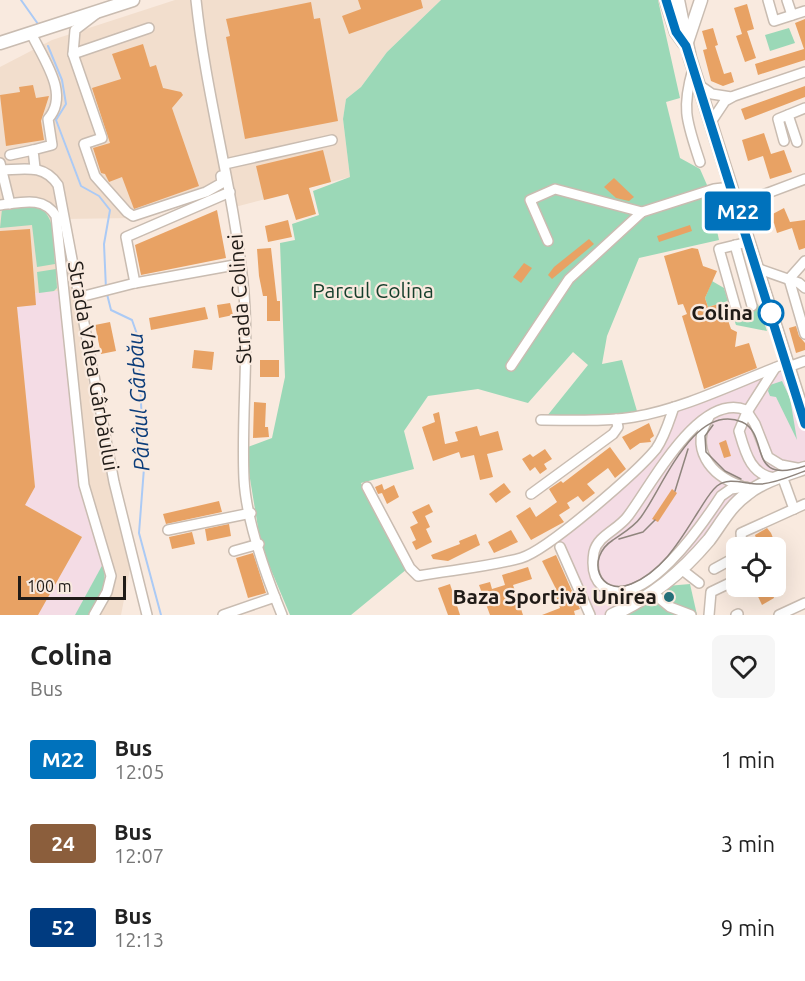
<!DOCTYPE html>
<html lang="en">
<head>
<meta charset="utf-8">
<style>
  body { margin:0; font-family:Ubuntu,sans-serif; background:#f6f6f6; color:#222; height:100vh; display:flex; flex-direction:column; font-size:22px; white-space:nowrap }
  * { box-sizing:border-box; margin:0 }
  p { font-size:20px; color:#767676 }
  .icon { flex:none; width:33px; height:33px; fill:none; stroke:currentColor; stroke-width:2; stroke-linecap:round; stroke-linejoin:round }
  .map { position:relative; height:615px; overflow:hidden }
  .drawer { display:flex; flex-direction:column; background:#fff; flex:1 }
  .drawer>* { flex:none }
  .badge { padding:0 12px; border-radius:4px; font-size:21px; line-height:39px }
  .tools { position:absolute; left:726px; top:537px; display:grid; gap:12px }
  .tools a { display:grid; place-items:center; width:60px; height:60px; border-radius:9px; background:#fff; box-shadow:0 6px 24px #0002; font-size:30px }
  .scale { position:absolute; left:18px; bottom:15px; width:108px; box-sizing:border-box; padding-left:6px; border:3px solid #201b17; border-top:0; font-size:16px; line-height:21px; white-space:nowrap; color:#201b17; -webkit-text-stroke:4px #f9eadf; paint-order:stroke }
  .map>.badge { position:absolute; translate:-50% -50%; box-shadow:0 0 0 3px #fff }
  .round { display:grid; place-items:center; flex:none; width:63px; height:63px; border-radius:9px; background:#f6f6f6 }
  .overview { display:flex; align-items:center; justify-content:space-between; height:102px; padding:0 30px }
  h1 { font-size:28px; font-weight:600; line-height:45px }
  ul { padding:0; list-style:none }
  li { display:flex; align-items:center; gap:18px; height:84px; padding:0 30px }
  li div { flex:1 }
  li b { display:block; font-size:22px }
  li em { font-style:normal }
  li .badge { min-width:66px; font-weight:700; text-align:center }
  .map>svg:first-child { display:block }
  .built { fill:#f2decd }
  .industrial { fill:#f4dce5 }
  .green { fill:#9bd8b7 }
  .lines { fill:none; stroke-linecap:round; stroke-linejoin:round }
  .stream { stroke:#abcaf5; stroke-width:2 }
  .building { fill:#e8a264 }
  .minor-casing { stroke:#c9bcb1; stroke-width:12 }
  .major-casing { stroke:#c9bcb1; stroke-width:15 }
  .minor { stroke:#fff; stroke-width:9 }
  .major { stroke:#fff; stroke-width:12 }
  .tram { stroke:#8f857d; stroke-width:1.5 }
  .line-casing { stroke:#fff; stroke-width:14 }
  .line { stroke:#0072bc; stroke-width:9 }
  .stop-dot { fill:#fff; stroke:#0072bc; stroke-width:3 }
  .poi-dot { fill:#256f78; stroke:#f9eadf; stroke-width:2 }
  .labels { text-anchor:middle; stroke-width:4.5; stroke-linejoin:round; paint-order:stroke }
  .park-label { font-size:21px; fill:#153e2b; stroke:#f9eadf }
  .street-label { font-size:21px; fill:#201b17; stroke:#f9eadf }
  .stop-label { font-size:21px; font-weight:bold; fill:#201b17; stroke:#f9eadf; text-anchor:end }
  .poi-label { font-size:21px; font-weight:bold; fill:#201b17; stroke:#f9eadf; text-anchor:end }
  .water-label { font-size:22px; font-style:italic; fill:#0c3d7a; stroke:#f9eadf }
</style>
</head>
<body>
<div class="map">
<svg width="805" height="615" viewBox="0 0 805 615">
  <rect width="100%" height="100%" fill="#f9eadf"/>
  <path class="built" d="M175,0H441L387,52L361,87L346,99L343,119L350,177L235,207L225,185L133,218L63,219L97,436L130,569L121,615H0V67L52,40Z"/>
  <g class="industrial">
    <path d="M66,290L85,483L115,574L112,589L98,615H38L82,537L25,505L35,486L17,307L36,305L35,293Z"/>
    <path d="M787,363L805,424V465L763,484L691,560L612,615H590L558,537L656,449L674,407Z"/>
  </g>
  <g class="green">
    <path d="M441,0H658L680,98L666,102L680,158L700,169L707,185L719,240L639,258L607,336L602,364L622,360L637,411L597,417L547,416L588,365L573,352L528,403L478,389L428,396L404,431L414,469L361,483L407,569L351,615H290L261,546L245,448L272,438L285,377L280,243L295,240L292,224L319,215L313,191L350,177L343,119L346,99L361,87L387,52Z"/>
    <path d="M789,28L795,43L770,51L765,35Z"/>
    <path d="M33,205C58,212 53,243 55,264L37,267L32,225L0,228L2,209Z"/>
    <path d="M56,269L57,288L54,291L39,293L37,272Z"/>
    <path d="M712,281L724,288L728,301L708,307L705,298Z"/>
    <path d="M758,304L767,331L736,325L731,311Z"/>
    <path d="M782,381L790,398L797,440L776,397L770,396L768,391L770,385Z"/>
    <path d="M104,562L105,586L88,615H75Z"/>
    <path d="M690,584L697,615H607L667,586Z"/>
  </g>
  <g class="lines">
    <g class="stream">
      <path d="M21,0L38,24"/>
      <path d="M48,46L62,80L66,104L56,120L81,186L99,196L110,210L104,244L106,289"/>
      <path d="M107,294L111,310L132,320L138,337L144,468L139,533L161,615"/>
    </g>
  </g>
  <g class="building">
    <path d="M358,0H421L423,8L349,34L342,16L361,9Z"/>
    <path d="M311,2L314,19L320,18L338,121L245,139L226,37L230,36L226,19Z"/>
    <path d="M747,4L754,29L747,31L756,58L745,62L736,36L742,34L734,8Z"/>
    <path d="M805,19V60L758,75L755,64L804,49L795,23Z"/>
    <path d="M713,28L718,45L715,46L724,74L731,72L734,82L723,86L711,81L703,50L707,49L702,31Z"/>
    <path d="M143,44L150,67L156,65L163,88L181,92L183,95L172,108L199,186L134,209L122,177L109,182L105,174L101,173L93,148L110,143L92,88L121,79L112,54Z"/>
    <path d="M33,85L36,98L49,96L41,121L44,140L6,146L0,95L20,92L19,87Z"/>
    <path d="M805,86V97L745,120L741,109Z"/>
    <path d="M764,133L771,154L784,150L792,172L770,179L763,156L748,161L742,140Z"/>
    <path d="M323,150L331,182L309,188L316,214L296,220L288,194L264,200L256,166Z"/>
    <path d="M614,178L634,197L629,201L616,198L604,187Z"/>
    <path d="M784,208L790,222L805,220V248L799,250L792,228L777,233L774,223L771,224L769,216Z"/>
    <path d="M217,210L226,258L141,275L135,245Z"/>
    <path d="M288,220L292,237L268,242L265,226Z"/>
    <path d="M690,225L692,231L659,242L657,236Z"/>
    <path d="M30,229L36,305L17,307L35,487L25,505L82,537L38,615H0V231Z"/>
    <path d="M589,239L594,244L552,279L548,275L554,267Z"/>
    <path d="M271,248L277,301H280V321H267V296H263L259,276L257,249Z"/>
    <path d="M692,248L698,249L703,266L717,271L705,298L708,307L722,303L731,329L737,332L735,347L749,343L757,368L704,389L682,316L687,314L683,304L678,305L664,256Z"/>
    <path d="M524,263L532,268L521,283L513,277Z"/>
    <path d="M230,303L233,315L219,318L217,305Z"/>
    <path d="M205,307L208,319L151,330L149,318Z"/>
    <path d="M110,322L116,351L101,354L95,325Z"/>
    <path d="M796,326L799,336L805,343V350L796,353L789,328Z"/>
    <path d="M194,350L214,352L212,370L192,368Z"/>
    <rect x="260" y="360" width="19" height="17"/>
    <path d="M254,402L266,403L265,427H268L269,437L253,438Z"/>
    <path d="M439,412L445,444L458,441L455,432L477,426L480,436L498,431L503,450L487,454L493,477L480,480L474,455L461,458L459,452L433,461L422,427L435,422L433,414Z"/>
    <path d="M649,423L654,436L650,439L651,442L640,443L630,450L622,437Z"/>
    <path d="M726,440L731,456L724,458L719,443Z"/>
    <path d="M610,447L626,469L615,478L608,468L587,484L595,493L583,502L578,496L567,503L570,508L559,515L564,522L531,540L516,516L530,507L536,517L557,502L549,489L561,481L563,483Z"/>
    <path d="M545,449L552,459L544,464L547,469L540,474L535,467L530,471L522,459L530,454L533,457Z"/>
    <path d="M504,483L511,492L496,503L489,494Z"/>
    <path d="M382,484L384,490L394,485L399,497L387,504L382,493L378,494L375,487Z"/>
    <path d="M672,489L677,493L658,522L652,519Z"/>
    <path d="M219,501L222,512L166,524L163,514Z"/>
    <path d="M429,504L433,512L425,516L430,527L426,529L432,542L416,550L412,542L416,540L410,527L418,523L412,512Z"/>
    <path d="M229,524L231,536L207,541L205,529Z"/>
    <path d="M767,528L771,533L777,548H760L757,541L755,535Z"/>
    <path d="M511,530L518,542L494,553L488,542Z"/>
    <path d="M192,532L195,544L172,549L169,537Z"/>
    <path d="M476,534L480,545L448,561L433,559L431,555L460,544L459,541Z"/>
    <path d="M253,553L266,593L248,598L236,558Z"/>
    <path d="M556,555L580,609L574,611L575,615H542L560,608L554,590L556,589L542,561Z"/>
    <path d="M528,567L532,579L513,585L523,615H490L479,585L490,582L492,589L505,585L502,575Z"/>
    <path d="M450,584L460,615H448L438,588Z"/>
    <path d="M753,586H770L774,598L762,605Z"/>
  </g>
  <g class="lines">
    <g class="minor-casing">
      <g id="minor">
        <path d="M196,0C206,95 233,188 243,283C250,348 241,414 244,479C246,519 267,578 282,615"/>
        <path d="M768,0L774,21L805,11"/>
        <path d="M787,0L792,15"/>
        <path d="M96,14L75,30L73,54L149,28"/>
        <path d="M32,35C44,60 70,95 48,119L52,145L33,150L35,168"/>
        <path d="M73,54L102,138L84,144L95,176L127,212L133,216L206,192L222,183L221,176"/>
        <path d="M693,69C681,110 687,122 700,162"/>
        <path d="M699,85L712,94L731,97"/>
        <path d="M788,115L797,142"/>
        <path d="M711,122L725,101L734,96L805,72"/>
        <path d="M784,141L778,119L805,108"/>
        <path d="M10,155L33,150"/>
        <path d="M0,163L10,204"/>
        <path d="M225,164L332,140"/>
        <path d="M2,170C25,169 44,164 58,185L114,482L147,615"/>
        <path d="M0,205C20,203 43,195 56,216L84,485L111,576L107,592L94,615"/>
        <path d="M736,205L805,179"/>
        <path d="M548,241L530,200L555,189L642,212"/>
        <path d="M735,245L752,306"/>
        <path d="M756,268L799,283L805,288"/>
        <path d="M789,279L805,334"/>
        <path d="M789,279L805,261"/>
        <path d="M135,283L126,237L230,192"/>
        <path d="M80,297L135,283L240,264"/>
        <path d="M738,316L719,249L748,242"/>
        <path d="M511,366L569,279L642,212L714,189L731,187"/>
        <path d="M788,367L805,361"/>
        <path d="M775,368L747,412L739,431C745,452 751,477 777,478"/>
        <path d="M709,417C689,448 710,475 741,486"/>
        <path d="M541,420C571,420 603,422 634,417C686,408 737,382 787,363"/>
        <path d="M782,476L794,509"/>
        <path d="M367,487L410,568L418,576C452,570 488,567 521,558C548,550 637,472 656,449C665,436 669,421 674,407"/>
        <path d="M746,487L731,489L721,496C704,522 642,615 602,586C593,578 592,564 594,552C598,535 618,530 628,516C651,486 699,391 746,410L755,424L768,457L781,465L802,469"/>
        <path d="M531,494L613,434L618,427L616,419"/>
        <path d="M168,530L251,513"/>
        <path d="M560,547L590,615"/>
        <path d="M742,548L741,533L805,504"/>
        <path d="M234,551L259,544"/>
        <path d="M681,569L699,583"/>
        <path d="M714,569L736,557"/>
        <path d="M654,594L670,607L691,615"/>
        <path d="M223,615L275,597"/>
        <path d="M709,615L711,592L736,580"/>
        <path d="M736,615L738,614"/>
        <path d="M779,615L805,603"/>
      </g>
    </g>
    <g class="major-casing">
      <g id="major">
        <path d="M666,0L676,32L684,43"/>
        <path d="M678,0L690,58L805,419"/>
        <path d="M687,42L701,0"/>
        <path d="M0,43L133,0"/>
        <path d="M612,615C652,597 681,573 709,540C721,524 730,506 747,494C763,481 785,475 805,468"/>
      </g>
    </g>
    <use href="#minor" class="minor"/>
    <use href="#major" class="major"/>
    <g class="tram">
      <path d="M713,425L705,436L706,452L725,471L741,479"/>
      <path d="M805,466C745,486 771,435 742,422C694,402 663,487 641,517C634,527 623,533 613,540C585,558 599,597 631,584C663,571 681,539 698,512C704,503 709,493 717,486C729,476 747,485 761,484C776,483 791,476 805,471"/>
      <path d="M675,491L688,449"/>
      <path d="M619,539L643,532L655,520"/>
    </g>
  </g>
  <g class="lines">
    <g class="line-casing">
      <path id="line" d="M666,0L676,32L686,46L805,424"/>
    </g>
    <use href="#line" class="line"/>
  </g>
  <circle class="stop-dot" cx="771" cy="313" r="12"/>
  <circle class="poi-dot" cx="669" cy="597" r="6"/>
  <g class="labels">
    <g class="park-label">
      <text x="373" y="298">Parcul Colina</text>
    </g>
    <g class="street-label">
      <text transform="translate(240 299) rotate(-94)" y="7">Strada Colinei</text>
      <text transform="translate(93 366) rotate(80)" y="7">Strada Valea Gârbăului</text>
    </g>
    <g class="stop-label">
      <text x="753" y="320">Colina</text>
    </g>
    <g class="poi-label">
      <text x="657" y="604">Baza Sportivă Unirea</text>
    </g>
    <g class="water-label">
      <text transform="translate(138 402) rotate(-93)" y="8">Pârâul Gârbău</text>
    </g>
  </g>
</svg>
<div class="tools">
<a><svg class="icon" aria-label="locate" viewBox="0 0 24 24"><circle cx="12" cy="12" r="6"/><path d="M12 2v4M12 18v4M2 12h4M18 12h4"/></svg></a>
</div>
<div class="scale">100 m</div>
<b class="badge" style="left:738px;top:211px;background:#0072bc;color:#fff">M22</b>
</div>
<section class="drawer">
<div class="overview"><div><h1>Colina</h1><p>Bus</p></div><a class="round"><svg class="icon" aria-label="heart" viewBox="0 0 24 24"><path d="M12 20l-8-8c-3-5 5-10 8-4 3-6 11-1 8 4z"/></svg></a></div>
<ul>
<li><span class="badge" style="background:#0072bc;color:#fff">M22</span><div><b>Bus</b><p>12:05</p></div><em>1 min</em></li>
<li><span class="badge" style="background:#8b5e3c;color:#fff">24</span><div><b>Bus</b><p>12:07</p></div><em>3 min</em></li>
<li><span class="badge" style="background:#003b80;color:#fff">52</span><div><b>Bus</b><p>12:13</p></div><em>9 min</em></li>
</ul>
</section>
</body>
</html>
